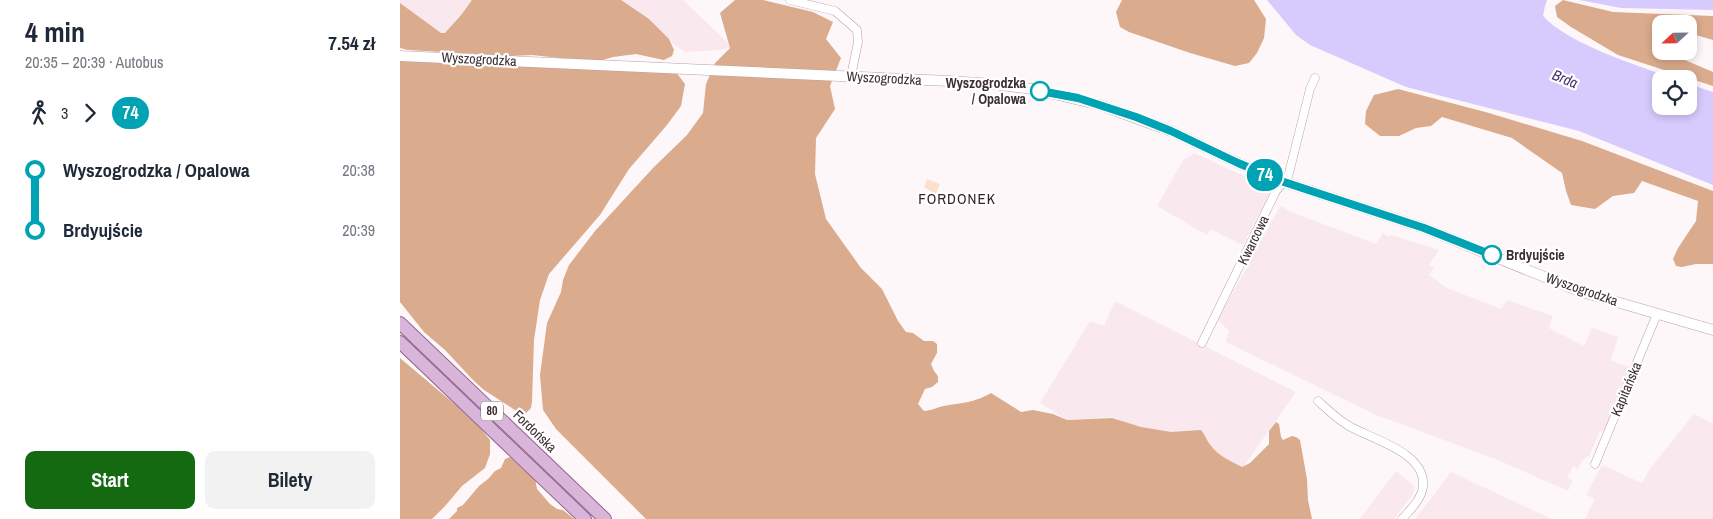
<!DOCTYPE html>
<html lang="pl">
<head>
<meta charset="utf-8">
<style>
  body { margin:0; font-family:"Archivo Narrow",sans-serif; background:#f2f2f3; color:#1f2937; height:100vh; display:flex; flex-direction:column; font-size:19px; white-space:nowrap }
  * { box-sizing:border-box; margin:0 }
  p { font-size:16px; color:#747a83 }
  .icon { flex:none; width:28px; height:28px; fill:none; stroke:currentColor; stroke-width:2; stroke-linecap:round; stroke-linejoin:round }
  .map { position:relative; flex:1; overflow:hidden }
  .panel { display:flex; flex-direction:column; background:#fff; width:400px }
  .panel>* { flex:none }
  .badge { padding:0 10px; border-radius:16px; font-size:18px; line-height:32px }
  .needle { width:32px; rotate:248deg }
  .buttons { position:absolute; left:1252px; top:15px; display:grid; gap:10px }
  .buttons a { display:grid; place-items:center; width:45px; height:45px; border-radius:10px; background:#fff; box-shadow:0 2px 8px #0003; font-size:25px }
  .map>.badge { position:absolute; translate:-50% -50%; box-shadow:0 0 0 2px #fff }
  .legs { display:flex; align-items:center; gap:8px; height:55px; padding:0 25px; font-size:16px }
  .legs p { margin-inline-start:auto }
  .headline { display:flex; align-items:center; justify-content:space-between; height:85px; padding:0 25px }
  h1 { font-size:28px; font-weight:700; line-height:38px }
  .button { display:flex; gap:10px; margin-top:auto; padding:10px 25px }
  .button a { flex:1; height:58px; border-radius:10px; background:#136a11; color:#fff; font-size:20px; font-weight:700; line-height:58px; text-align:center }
  .button a+a { background:#f2f2f3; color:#1f2937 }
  ul { padding:0 25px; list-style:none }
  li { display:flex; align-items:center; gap:18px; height:60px; font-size:19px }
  li i { display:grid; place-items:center; width:8px; height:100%; margin:0 6px; background:currentColor }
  li i::after { content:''; width:12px; height:12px; margin:-6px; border:4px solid; border-radius:50%; background:#fff }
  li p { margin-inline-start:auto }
  li:first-child i { background:linear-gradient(#0000 50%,currentColor 0) }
  li:last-child i { background:linear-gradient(currentColor 50%,#0000 0) }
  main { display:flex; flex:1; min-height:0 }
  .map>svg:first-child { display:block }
  .built { fill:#f9e8ed }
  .green { fill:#fce0cf }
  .forest { fill:#dbab8d }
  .water { fill:#d7cbfd }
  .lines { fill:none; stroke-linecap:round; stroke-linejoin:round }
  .minor-casing { stroke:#bd9ea9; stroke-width:9 }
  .tertiary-casing { stroke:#bd9ea9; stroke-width:11 }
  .primary-casing { stroke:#92668f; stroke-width:14 }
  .minor { stroke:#fff; stroke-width:8 }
  .tertiary { stroke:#fff; stroke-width:10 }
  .primary { stroke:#d9b5da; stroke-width:12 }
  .line-1-casing { stroke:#fff; stroke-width:11 }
  .line-1 { stroke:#00a3b4; stroke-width:8 }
  .stop-1-dot { fill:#fff; stroke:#00a3b4; stroke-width:2.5 }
  .labels { text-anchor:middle; stroke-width:4.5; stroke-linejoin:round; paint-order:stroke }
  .shield { fill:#fff; stroke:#766d70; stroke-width:1 }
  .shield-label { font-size:12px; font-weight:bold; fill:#3c2f33 }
  .street-label { font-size:14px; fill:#3c2f33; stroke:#fff }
  .stop-label { font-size:14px; font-weight:bold; fill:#3c2f33; stroke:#fff; text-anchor:end }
  .water-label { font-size:15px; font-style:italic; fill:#47336f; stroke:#fff }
  .neighbourhood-label { font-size:15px; letter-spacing:1px; fill:#39212a; stroke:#fff }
</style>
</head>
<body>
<main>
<section class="panel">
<div class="headline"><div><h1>4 min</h1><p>20:35 – 20:39 · Autobus</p></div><b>7.54 zł</b></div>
<div class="legs"><svg class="icon" aria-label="walk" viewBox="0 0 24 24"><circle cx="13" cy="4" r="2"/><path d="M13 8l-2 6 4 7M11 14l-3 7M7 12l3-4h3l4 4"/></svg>3<svg class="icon" aria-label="forward" viewBox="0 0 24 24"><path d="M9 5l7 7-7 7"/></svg><b class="badge" style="background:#00a3b4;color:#fff">74</b></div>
<ul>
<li><i style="color:#00a3b4"></i><b>Wyszogrodzka / Opalowa</b><p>20:38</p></li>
<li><i style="color:#00a3b4"></i><b>Brdyujście</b><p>20:39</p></li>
</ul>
<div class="button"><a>Start</a><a>Bilety</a></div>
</section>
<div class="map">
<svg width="1313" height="519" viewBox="0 0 1313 519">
  <rect width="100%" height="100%" fill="#fef7f9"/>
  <g class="built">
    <path d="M0,0H85L49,43L0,6Z"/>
    <path d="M212,0H283L332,47L322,50L285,52Z"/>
    <path d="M794,153L865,186L869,195L843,245L810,229L807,235L757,206L783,160Z"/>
    <path d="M881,206L891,212L976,244L983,233L989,237L991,235L1039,250L1029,265L1034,268L1029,275L1047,288L1101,309L1107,300L1153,316L1149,328L1184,346L1192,328L1218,337L1211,360L1231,368L1205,432L1200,431L1189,456L1182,460L1178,469L1173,466L1167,478L1173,480L1168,491L1098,460L976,415L826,342L829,331L818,320L873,219Z"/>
    <path d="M715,301L896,392L839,473L712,417L667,420L640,403L690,321L704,326Z"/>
    <path d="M1294,414L1313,424V519H1185L1195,499L1186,495L1202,465L1242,483L1249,470Z"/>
    <path d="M996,471L1015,487L1013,494L994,519H960Z"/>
    <path d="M1051,472L1141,514L1151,519H1015Z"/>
  </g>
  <g class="green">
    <path d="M527,179L540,184L536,194L524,187Z"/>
    <path d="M0,329L106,432L105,435L0,337Z"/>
    <path d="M117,445L122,446L199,519H191L115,447Z"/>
  </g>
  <g class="forest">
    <path d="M72,0H221L249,19L269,39L274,50L272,56L264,60L236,54L213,57L196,62L132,55L111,56L8,50L0,48V3L41,33H45L62,14Z"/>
    <path d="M335,0H363L413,12L433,22L426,39L441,58L430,86L435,109L416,138L415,174L426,219L461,268L482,289L498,321L506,332L513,333L524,341H533L537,344V353L531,364L534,371L538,376V382L532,387L525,389L518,404L524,411C531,411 537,407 544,406C564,402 571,404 591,393L621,412L633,410L653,414L667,420L712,418L741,427L771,432L801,430C806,436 807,442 812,447C819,456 832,462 842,467L850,463L869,444V431L876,422L879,424L881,437L883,440L892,436L896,437L900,440L907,479L908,500L912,519H246L156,429L143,410L140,375L147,323L161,292L163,280L169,265L195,231L253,168L287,135L303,113L306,84L315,63L330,48L320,13Z"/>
    <path d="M722,0H854L866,19L864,38L857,53L849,63L835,66L790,53L729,32L720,27L716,12Z"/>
    <path d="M1163,0L1213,12L1313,16V40L1289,33V24H1261V51H1274L1278,57L1313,72V86L1218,55L1171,27L1157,17L1155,6Z"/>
    <path d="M0,61L276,72L285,84L281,106L267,125L229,169L200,215L149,274L140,300L134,340L132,402L131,408L126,413L121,414L84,390L74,381L45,350L24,332L0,302Z"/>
    <path d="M998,89L1089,113L1182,141L1313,191V264H1296L1282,267L1276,266L1273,259L1278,248L1296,221L1298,201L1242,181L1234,193L1213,196L1195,209L1171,205L1166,191L1162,173L1112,138L1042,117L1031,126L1016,128L999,136H980L965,124L966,111L974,95Z"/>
    <path d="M0,358L57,406L81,429L90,440V454L85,468L62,486L46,505L32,519H0Z"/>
    <path d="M110,457H115L135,478L137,489L150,504L157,509L163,510L174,519H49L57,511V508L63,505L79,486L88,479L95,471L101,468L105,459Z"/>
  </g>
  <g class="water">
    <path d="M867,0H1147L1145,6L1143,16C1168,44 1239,66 1275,79H1261V106H1289V84L1313,92V185L1179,131L1006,87L910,45L896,35Z"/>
    <path d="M1179,0H1313V10L1221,8Z"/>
  </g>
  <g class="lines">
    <g class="minor-casing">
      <g id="minor">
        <path d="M390,0L435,11L457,30L458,42L451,76"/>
        <path d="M802,343L876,191L888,177L910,89L915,78"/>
        <path d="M918,401C928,410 937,419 949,426C971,439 1026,452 1023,486C1022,499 1010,510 1002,519"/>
        <path d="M1195,464L1257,314"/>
      </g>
    </g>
    <g class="tertiary-casing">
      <path id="tertiary" d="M0,56L549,81L593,84L633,89L700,105L771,131L838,163L884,182L1024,228L1179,291L1313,330"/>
    </g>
    <g class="primary-casing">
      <g id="primary">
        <path d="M0,323L205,519"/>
        <path d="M0,342L185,519"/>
      </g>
    </g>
    <use href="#minor" class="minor"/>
    <use href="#tertiary" class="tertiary"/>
    <use href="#primary" class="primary"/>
  </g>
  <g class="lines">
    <g class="line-1-casing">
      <path id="line-1" d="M640,91L678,98L736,117L771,131L838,163L884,182L1024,228L1092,255"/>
    </g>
    <use href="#line-1" class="line-1"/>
  </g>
  <g class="stop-1-dot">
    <circle cx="640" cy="91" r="9"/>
    <circle cx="1092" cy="255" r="9"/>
  </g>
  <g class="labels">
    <rect class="shield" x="81" y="401.5" width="22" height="19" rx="4"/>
    <g class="shield-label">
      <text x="92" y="415">80</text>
    </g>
    <g class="street-label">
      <text transform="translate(79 59) rotate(3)" y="5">Wyszogrodzka</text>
      <text transform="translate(484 78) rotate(3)" y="5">Wyszogrodzka</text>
      <text transform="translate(853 240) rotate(-64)" y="5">Kwarcowa</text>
      <text transform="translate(1182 289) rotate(19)" y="5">Wyszogrodzka</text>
      <text transform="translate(1226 389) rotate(-67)" y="5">Kapitańska</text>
      <text transform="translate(135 431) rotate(44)" y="5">Fordońska</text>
    </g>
    <g class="stop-label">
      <text x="626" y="88">Wyszogrodzka<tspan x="626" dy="16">/ Opalowa</tspan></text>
      <text x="1106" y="260" text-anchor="start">Brdyujście</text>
    </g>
    <g class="water-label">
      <text transform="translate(1165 79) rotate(22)" y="5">Brda</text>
    </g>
    <g class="neighbourhood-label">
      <text x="557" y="204">FORDONEK</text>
    </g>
  </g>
</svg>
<div class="buttons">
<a><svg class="needle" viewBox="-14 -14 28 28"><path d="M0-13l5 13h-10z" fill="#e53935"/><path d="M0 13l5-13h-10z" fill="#747a83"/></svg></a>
<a><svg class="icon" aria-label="locate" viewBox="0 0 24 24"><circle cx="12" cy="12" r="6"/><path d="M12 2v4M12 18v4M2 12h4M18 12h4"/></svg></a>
</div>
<b class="badge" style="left:865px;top:175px;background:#00a3b4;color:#fff">74</b>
</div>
</main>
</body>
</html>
